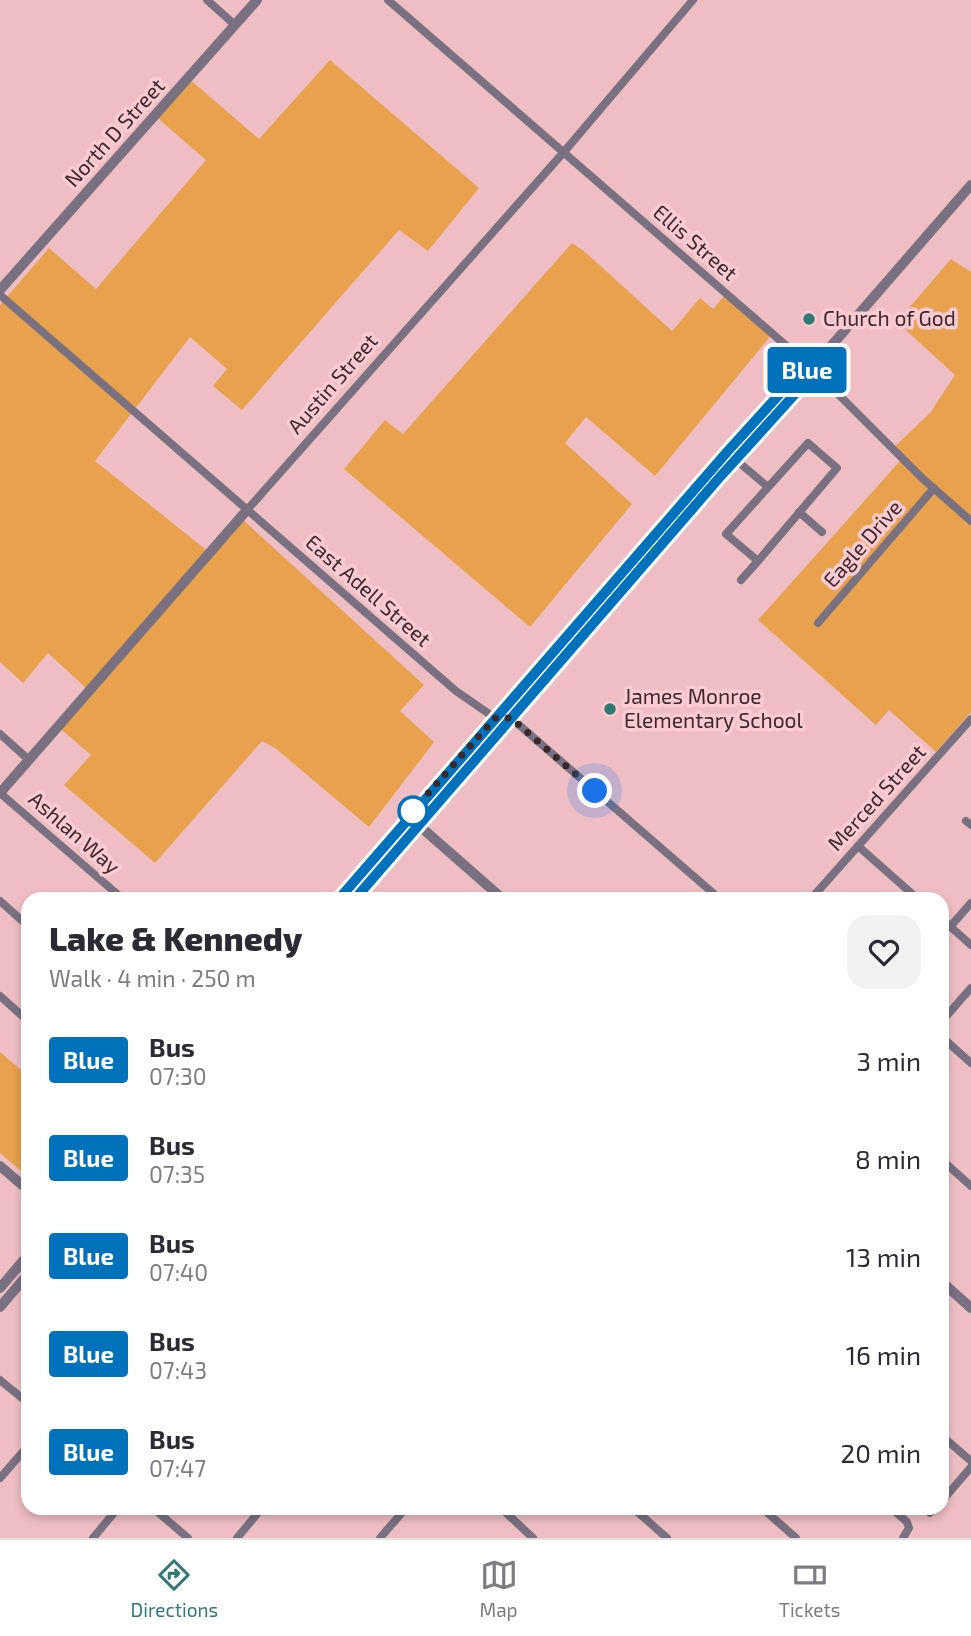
<!DOCTYPE html>
<html lang="en">
<head>
<meta charset="utf-8">
<style>
  body { margin:0; font-family:"Exo 2",sans-serif; background:#f2f2f3; color:#2b2b33; height:100vh; display:flex; flex-direction:column; font-size:26px; white-space:nowrap }
  * { box-sizing:border-box; margin:0 }
  p { font-size:23px; color:#7c7c81 }
  .icon { flex:none; width:38px; height:38px; fill:none; stroke:currentColor; stroke-width:2; stroke-linecap:round; stroke-linejoin:round }
  .map { position:relative; flex:1; overflow:hidden }
  .drawer { position:absolute; left:21px; top:892px; width:928px; height:623px; display:flex; flex-direction:column; background:#fff; border-radius:21px; box-shadow:0 4px 10px #0003 }
  .drawer>* { flex:none }
  .badge { padding:0 14px; border-radius:5px; font-size:24px; line-height:46px }
  .you { position:absolute; width:35px; height:35px; margin:-18px; border:5px solid #fff; border-radius:50%; background:#1a73e8; box-shadow:0 0 0 10px #1a73e833 }
  .map>.badge { position:absolute; translate:-50% -50%; box-shadow:0 0 0 4px #fff }
  .round { display:grid; place-items:center; flex:none; width:74px; height:74px; border-radius:21px; background:#f2f2f3 }
  .headline { display:flex; align-items:center; justify-content:space-between; height:119px; padding:0 28px }
  h1 { font-size:33px; font-weight:800; line-height:52px }
  ul { padding:0; list-style:none }
  li { display:flex; align-items:center; gap:21px; height:98px; padding:0 28px }
  li div { flex:1 }
  li b { display:block; font-size:26px }
  li em { font-style:normal }
  li .badge { min-width:77px; font-weight:700; text-align:center }
  .tab-bar { display:flex; justify-content:space-around; align-items:center; height:98px; border-top:2px solid #e1e1e2; background:#fff; font-size:19px; color:#7c7c81 }
  .tab-bar a { display:grid; justify-items:center; gap:4px }
  .tab-bar .active { color:#317973 }
  .map>svg:first-child { display:block }
  .green { fill:#e8a14c }
  .lines { fill:none; stroke-linecap:round; stroke-linejoin:round }
  .minor { stroke:#797180; stroke-width:8 }
  .tertiary { stroke:#797180; stroke-width:10 }
  .line-casing { stroke:#fff; stroke-width:16 }
  .line { stroke:#0072bc; stroke-width:10 }
  .walk { stroke:#3a282b; stroke-width:7; stroke-dasharray:0 12.6 }
  .poi-dot { fill:#317973; stroke:#fccbd2; stroke-width:2.5 }
  .stop-dot { fill:#fff; stroke:#0072bc; stroke-width:3.5 }
  .labels { text-anchor:middle; stroke-width:7; stroke-linejoin:round; paint-order:stroke }
  .street-label { font-size:21px; fill:#3a282b; stroke:#fccbd2 }
  .poi-label { font-size:21px; fill:#3a282b; stroke:#fccbd2; text-anchor:start }
</style>
</head>
<body>
<div class="map">
<svg width="971" height="1538" viewBox="0 0 971 1538">
  <rect width="100%" height="100%" fill="#efbec5"/>
  <g class="green">
    <path d="M330,60L479,188L428,251L399,230L242,410L213,386L227,369L190,337L95,461L210,553L242,519L424,685L400,711L434,742L369,827L275,748L262,741L155,863L64,785L91,755L55,724L86,688L48,653L23,683L0,662V305L49,248L96,289L206,160L154,115L187,77L259,139Z"/>
    <path d="M572,243L584,251L672,331L700,298L713,309L725,295L773,333L655,476L586,417L565,443L632,504L530,627L344,469L385,420L403,434Z"/>
    <path d="M951,259L971,272V712L936,752L889,710L876,725L758,620L900,461L890,451L930,413L955,375L897,322Z"/>
    <path d="M0,1052L28,1076V1177L0,1153Z"/>
  </g>
  <g class="lines">
    <g class="minor">
      <path d="M207,0L235,25"/>
      <path d="M388,0L812,368L922,478L971,521"/>
      <path d="M0,295L456,691L495,718H511L721,900"/>
      <path d="M808,443L837,468L758,561L726,534Z"/>
      <path d="M736,460L768,487"/>
      <path d="M247,510L563,153L693,0"/>
      <path d="M799,512L822,532"/>
      <path d="M741,580L758,561"/>
      <path d="M818,623L934,488"/>
      <path d="M0,734L29,760"/>
      <path d="M0,793L124,900"/>
      <path d="M966,821L971,825"/>
      <path d="M858,846L919,900"/>
      <path d="M810,900L971,719"/>
      <path d="M0,901L28,926"/>
      <path d="M942,919L971,945"/>
      <path d="M950,927L971,903"/>
      <path d="M0,996L28,1021"/>
      <path d="M942,1021L971,988"/>
      <path d="M942,1037L971,1063"/>
      <path d="M942,1160L971,1186"/>
      <path d="M0,1380L28,1403"/>
      <path d="M942,1436L971,1461"/>
      <path d="M0,1478L28,1446"/>
      <path d="M942,1501L971,1467"/>
      <path d="M153,1508L188,1538"/>
      <path d="M501,1508L533,1538"/>
      <path d="M633,1508L667,1538"/>
      <path d="M762,1508L796,1538"/>
      <path d="M891,1508L907,1522L909,1528L903,1538"/>
      <path d="M925,1508L930,1513L934,1508"/>
      <path d="M93,1538L118,1508"/>
      <path d="M237,1538L262,1508"/>
      <path d="M380,1538L406,1508"/>
    </g>
    <g class="tertiary">
      <path d="M0,290L257,0"/>
      <path d="M0,793L247,510"/>
      <path d="M414,821L504,900"/>
      <path d="M338,900L727,452L796,376L811,368"/>
      <path d="M354,900L736,460L804,384L812,368L971,185"/>
      <path d="M0,1166L28,1190"/>
      <path d="M942,1282L971,1308"/>
      <path d="M0,1288L28,1255"/>
      <path d="M0,1307L28,1274"/>
    </g>
  </g>
  <g class="lines">
    <g class="line-casing">
      <path id="line" d="M338,900L727,452L796,376L812,368L804,384L719,478L354,900"/>
    </g>
    <use href="#line" class="line"/>
    <path class="walk" d="M413,811L408,816L495,718H511L595,791"/>
  </g>
  <g class="poi-dot">
    <circle cx="809" cy="319" r="7"/>
    <circle cx="610" cy="709" r="7"/>
  </g>
  <circle class="stop-dot" cx="413" cy="811" r="14"/>
  <g class="labels">
    <g class="street-label">
      <text transform="translate(115 133) rotate(-48)" y="7">North D Street</text>
      <text transform="translate(695 243) rotate(41)" y="7">Ellis Street</text>
      <text transform="translate(333 384) rotate(-49)" y="7">Austin Street</text>
      <text transform="translate(863 544) rotate(-49)" y="7">Eagle Drive</text>
      <text transform="translate(368 591) rotate(41)" y="7">East Adell Street</text>
      <text transform="translate(877 798) rotate(-48)" y="7">Merced Street</text>
      <text transform="translate(74 833) rotate(41)" y="7">Ashlan Way</text>
    </g>
    <g class="poi-label">
      <text x="823" y="326">Church of God</text>
      <text x="624" y="704">James Monroe<tspan x="624" dy="24">Elementary School</tspan></text>
    </g>
  </g>
</svg>
<div class="you" style="left:595px;top:791px"></div>
<b class="badge" style="left:807px;top:370px;background:#0072bc;color:#fff">Blue</b>
<section class="drawer">
<div class="headline"><div><h1>Lake &amp; Kennedy</h1><p>Walk · 4 min · 250 m</p></div><a class="round"><svg class="icon" aria-label="heart" viewBox="0 0 24 24"><path d="M12 20l-8-8c-3-5 5-10 8-4 3-6 11-1 8 4z"/></svg></a></div>
<ul>
<li><span class="badge" style="background:#0072bc;color:#fff">Blue</span><div><b>Bus</b><p>07:30</p></div><em>3 min</em></li>
<li><span class="badge" style="background:#0072bc;color:#fff">Blue</span><div><b>Bus</b><p>07:35</p></div><em>8 min</em></li>
<li><span class="badge" style="background:#0072bc;color:#fff">Blue</span><div><b>Bus</b><p>07:40</p></div><em>13 min</em></li>
<li><span class="badge" style="background:#0072bc;color:#fff">Blue</span><div><b>Bus</b><p>07:43</p></div><em>16 min</em></li>
<li><span class="badge" style="background:#0072bc;color:#fff">Blue</span><div><b>Bus</b><p>07:47</p></div><em>20 min</em></li>
</ul>
</section>
</div>
<nav class="tab-bar">
<a class="active"><svg class="icon" aria-label="directions" viewBox="0 0 24 24"><path d="M12 3l9 9-9 9-9-9zM9 14v-3h6M13 9l2 2-2 2"/></svg>Directions</a>
<a><svg class="icon" aria-label="map" viewBox="0 0 24 24"><path d="M3 6l6-2 6 2 6-2v14l-6 2-6-2-6 2zM9 4v14M15 6v14"/></svg>Map</a>
<a><svg class="icon" aria-label="tickets" viewBox="0 0 24 24"><path d="M3 7h18v10H3zM15 7v10"/></svg>Tickets</a>
</nav>
</body>
</html>
